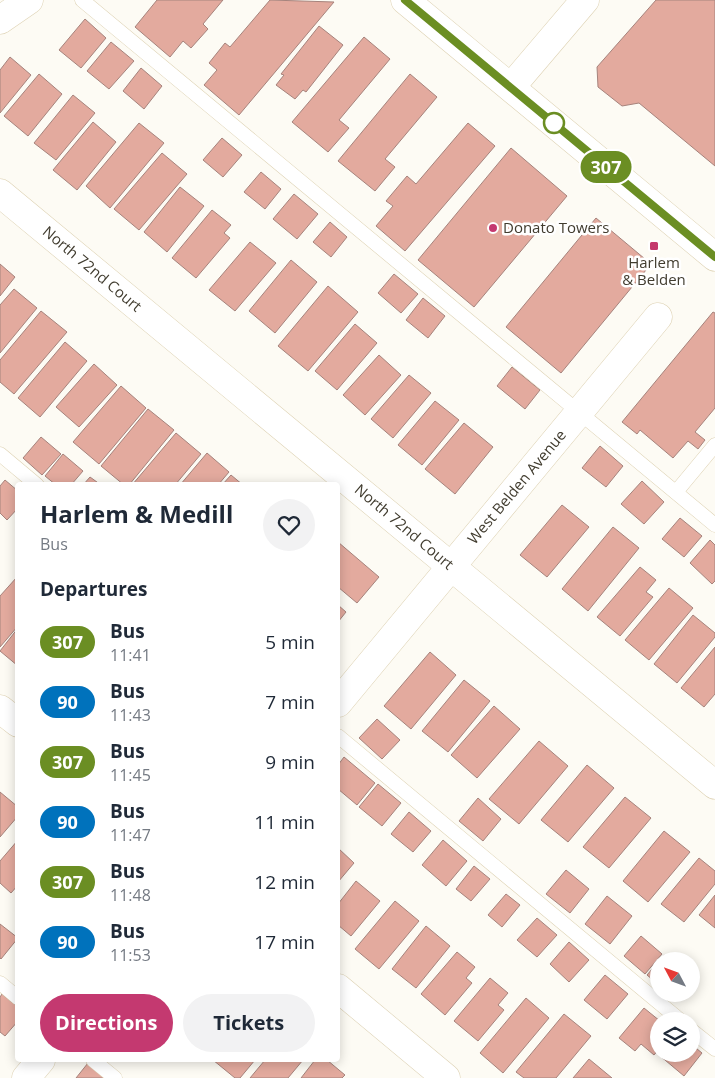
<!DOCTYPE html>
<html lang="en">
<head>
<meta charset="utf-8">
<style>
  body { margin:0; font-family:"Open Sans",sans-serif; background:#f2f2f3; color:#1f2937; height:100vh; display:flex; flex-direction:column; font-size:19px; white-space:nowrap }
  * { box-sizing:border-box; margin:0 }
  p { font-size:16px; color:#747a83 }
  .icon { flex:none; width:28px; height:28px; fill:none; stroke:currentColor; stroke-width:2; stroke-linecap:round; stroke-linejoin:round }
  .map { position:relative; flex:1; overflow:hidden }
  .drawer { position:absolute; left:15px; top:482px; width:325px; height:580px; display:flex; flex-direction:column; background:#fff; border-radius:5px; box-shadow:0 2px 12px #0003 }
  .drawer>* { flex:none }
  .badge { padding:0 10px; border-radius:16px; font-size:18px; line-height:32px }
  .needle { width:32px; rotate:311deg }
  .fabs { position:absolute; left:650px; top:952px; display:grid; gap:10px }
  .fabs a { display:grid; place-items:center; width:50px; height:50px; border-radius:50%; background:#fff; box-shadow:0 2px 12px #0003; font-size:25px }
  .map>.badge { position:absolute; translate:-50% -50%; box-shadow:0 0 0 2px #fff }
  h2 { padding:0 25px; font-size:19px; line-height:45px }
  .round { display:grid; place-items:center; flex:none; width:52px; height:52px; border-radius:26px; background:#f2f2f3 }
  .summary { display:flex; align-items:center; justify-content:space-between; height:85px; padding:0 25px }
  h1 { font-size:24px; font-weight:700; line-height:38px }
  .primary-button { display:flex; gap:10px; margin-top:auto; padding:10px 25px }
  .primary-button a { flex:1; height:58px; border-radius:30px; background:#c43970; color:#fff; font-size:20px; font-weight:700; line-height:58px; text-align:center }
  .primary-button a+a { background:#f2f2f3; color:#1f2937 }
  ul { padding:0; list-style:none }
  li { display:flex; align-items:center; gap:15px; height:60px; padding:0 25px }
  li div { flex:1 }
  li b { display:block; font-size:19px }
  li em { font-style:normal }
  li .badge { min-width:55px; font-weight:700; text-align:center }
  .map>svg:first-child { display:block }
  .building { fill:#e3aa9e; stroke:#a6837c }
  .lines { fill:none; stroke-linecap:round; stroke-linejoin:round }
  .lane-casing { stroke:#ddd1b2; stroke-width:15 }
  .street-casing { stroke:#ddd1b2; stroke-width:29 }
  .secondary-casing { stroke:#ddd1b2; stroke-width:29 }
  .primary-casing { stroke:#ddd1b2; stroke-width:29 }
  .lane { stroke:#fff; stroke-width:14 }
  .street { stroke:#fff; stroke-width:28 }
  .secondary { stroke:#fff; stroke-width:28 }
  .primary { stroke:#fff; stroke-width:28 }
  .line-casing { stroke:#fff; stroke-width:11 }
  .line { stroke:#6b8e23; stroke-width:8 }
  .stop-dot { fill:#fff; stroke:#6b8e23; stroke-width:2.5 }
  .poi-dot { fill:#c43970; stroke:#fff; stroke-width:2 }
  .labels { text-anchor:middle; stroke-width:5; stroke-linejoin:round; paint-order:stroke }
  .poi-label { font-size:15px; fill:#413c2f; stroke:#fff; text-anchor:start }
  .street-label { font-size:15px; fill:#413c2f; stroke:#fff }
</style>
</head>
<body>
<div class="map">
<svg width="715" height="1078" viewBox="0 0 715 1078">
  <rect width="100%" height="100%" fill="#fdfbf4"/>
  <g class="building">
    <path d="M157,0H223L203,24L208,29L191,48L183,41L170,57L135,27Z"/>
    <path d="M270,0L334,2L239,115L204,85L217,70L209,63L225,43L230,47Z"/>
    <path d="M656,0H715V166L639,103L622,106L598,87L597,67Z"/>
    <path d="M85,19L106,38L81,68L59,50Z"/>
    <path d="M319,26L343,45L306,92L303,90L295,99L276,85L284,75L281,74Z"/>
    <path d="M364,37L390,59L339,120L349,128L328,152L292,122Z"/>
    <path d="M111,42L134,61L109,89L87,71Z"/>
    <path d="M10,57L31,75L0,113V70Z"/>
    <path d="M141,68L162,86L144,109L123,91Z"/>
    <path d="M39,74L62,94L28,136L4,116Z"/>
    <path d="M410,74L437,97L385,159L395,167L375,191L338,161Z"/>
    <path d="M73,95L95,113L56,160L34,143Z"/>
    <path d="M93,122L116,142L77,190L53,170Z"/>
    <path d="M139,123L164,143L110,208L86,186Z"/>
    <path d="M468,123L495,146L405,251L376,226L393,206L386,201L407,176L416,184Z"/>
    <path d="M222,138L242,155L223,177L203,160Z"/>
    <path d="M511,148L567,196L474,307L418,260Z"/>
    <path d="M162,153L187,174L139,230L114,209Z"/>
    <path d="M261,172L281,189L265,209L244,192Z"/>
    <path d="M180,187L204,206L167,252L144,232Z"/>
    <path d="M294,194L318,214L297,239L273,219Z"/>
    <path d="M212,210L231,225L224,233L230,238L196,278L172,258Z"/>
    <path d="M596,218L651,264L561,373L506,327Z"/>
    <path d="M330,222L347,237L331,257L313,242Z"/>
    <path d="M250,242L276,263L235,311L209,290Z"/>
    <path d="M291,260L317,282L275,333L249,311Z"/>
    <path d="M0,264L15,277L0,296Z"/>
    <path d="M394,274L418,294L401,313L378,293Z"/>
    <path d="M328,286L358,312L308,371L278,346Z"/>
    <path d="M14,289L37,308L0,353V305Z"/>
    <path d="M423,298L445,316L428,338L406,320Z"/>
    <path d="M41,311L67,332L14,394L0,382V360Z"/>
    <path d="M713,312L715,313V408L695,432L705,440L698,449L688,441L673,458L640,430L637,434L622,422Z"/>
    <path d="M355,324L377,343L337,390L315,371Z"/>
    <path d="M65,342L87,361L40,417L18,398Z"/>
    <path d="M379,355L401,375L365,415L343,395Z"/>
    <path d="M94,364L117,385L79,427L56,407Z"/>
    <path d="M512,367L540,390L525,409L497,386Z"/>
    <path d="M409,375L431,393L393,438L371,419Z"/>
    <path d="M121,386L146,408L99,464L73,442Z"/>
    <path d="M435,401L459,420L422,465L398,445Z"/>
    <path d="M148,409L174,430L129,485H124L101,466Z"/>
    <path d="M464,423L493,447L455,494L425,469Z"/>
    <path d="M176,433L201,454L175,485H132Z"/>
    <path d="M41,437L61,454L42,475L23,458Z"/>
    <path d="M600,446L623,466L606,487L582,468Z"/>
    <path d="M207,453L229,472L218,485H180Z"/>
    <path d="M63,454L83,471L71,485H56L45,476Z"/>
    <path d="M231,475L243,485H222Z"/>
    <path d="M90,477L101,485H83Z"/>
    <path d="M5,480L18,491V508L7,520L0,513V486Z"/>
    <path d="M642,481L664,502L644,524L621,504Z"/>
    <path d="M562,505L589,527L547,577L520,555Z"/>
    <path d="M680,518L702,536L684,557L662,539Z"/>
    <path d="M613,527L639,548L588,611L562,589Z"/>
    <path d="M710,540L715,545V581L712,584L690,563Z"/>
    <path d="M338,542L379,577L357,603L338,587Z"/>
    <path d="M640,567L656,580L646,592L653,597L620,636L597,617Z"/>
    <path d="M17,577L18,626L0,647V596Z"/>
    <path d="M669,588L693,608L649,660L625,640Z"/>
    <path d="M338,605L346,612L338,622Z"/>
    <path d="M693,615L715,633V637L677,683L654,664Z"/>
    <path d="M18,628V666L0,651Z"/>
    <path d="M715,647V694L704,707L681,688Z"/>
    <path d="M430,652L456,675L411,729L384,706Z"/>
    <path d="M464,680L490,701L448,752L422,731Z"/>
    <path d="M494,706L520,729L477,778L451,755Z"/>
    <path d="M377,719L400,740L382,759L359,738Z"/>
    <path d="M539,741L568,766L519,824L489,799Z"/>
    <path d="M344,757L375,783L357,805L338,789V765Z"/>
    <path d="M587,765L614,788L568,842L541,820Z"/>
    <path d="M378,784L401,803L382,826L359,807Z"/>
    <path d="M0,792L18,807V816L0,837Z"/>
    <path d="M625,797L651,818L609,868L583,847Z"/>
    <path d="M478,798L501,819L483,841L459,821Z"/>
    <path d="M409,812L431,831L413,852L391,834Z"/>
    <path d="M664,831L690,852L648,902L623,881Z"/>
    <path d="M18,840V885L11,893L0,883V861Z"/>
    <path d="M443,840L467,861L446,886L422,865Z"/>
    <path d="M338,848L354,863L338,882Z"/>
    <path d="M699,858L715,871V884L684,922L661,904Z"/>
    <path d="M474,866L490,879L471,901L456,889Z"/>
    <path d="M566,870L589,889L570,913L546,894Z"/>
    <path d="M356,881L380,901L351,936L338,925V904Z"/>
    <path d="M506,894L520,905L502,927L488,915Z"/>
    <path d="M715,895V928L699,915Z"/>
    <path d="M607,896L632,916L610,944L585,924Z"/>
    <path d="M395,901L419,921L379,969L355,949Z"/>
    <path d="M537,918L557,935L537,957L517,940Z"/>
    <path d="M0,924L18,938L1,959L0,958Z"/>
    <path d="M426,926L450,946L416,988L392,969Z"/>
    <path d="M641,936L662,954L645,974L624,956Z"/>
    <path d="M569,942L589,960L569,982L550,964Z"/>
    <path d="M457,952L475,967L466,978L472,983L445,1015L421,994Z"/>
    <path d="M664,955L672,961H659V985L647,975Z"/>
    <path d="M605,975L628,994L607,1019L584,1000Z"/>
    <path d="M490,978L508,993L498,1005L504,1010L478,1041L454,1021Z"/>
    <path d="M2,994L18,1007V1021L5,1036L0,1032V997Z"/>
    <path d="M526,998L549,1018L503,1073L480,1053Z"/>
    <path d="M644,1008L660,1021L659,1049L654,1055L641,1044L635,1051L619,1038Z"/>
    <path d="M564,1014L591,1036L556,1078H524L516,1072Z"/>
    <path d="M691,1044L702,1053L684,1076L659,1055L691,1054Z"/>
    <path d="M589,1059L612,1078H573Z"/>
    <path d="M213,1060H255L240,1078H235Z"/>
    <path d="M265,1060H303L288,1078H250Z"/>
    <path d="M315,1060H327L345,1075L342,1078H301Z"/>
    <path d="M88,1063L106,1078H76Z"/>
  </g>
  <g class="lines">
    <g class="lane-casing">
      <g id="lane">
        <path d="M82,0L715,525"/>
        <path d="M0,454L37,485"/>
        <path d="M676,492L715,445"/>
        <path d="M338,736L681,1021"/>
        <path d="M0,983L18,998"/>
        <path d="M691,1030L715,1049"/>
        <path d="M93,1060L115,1078"/>
      </g>
    </g>
    <g class="street-casing">
      <g id="street">
        <path d="M511,87L585,0"/>
        <path d="M0,193L715,785"/>
        <path d="M338,703L658,317"/>
        <path d="M0,709L18,723"/>
        <path d="M338,988L446,1078"/>
        <path d="M26,1078L41,1060"/>
      </g>
    </g>
    <g class="secondary-casing">
      <path id="secondary" d="M0,20L29,0"/>
    </g>
    <g class="primary-casing">
      <path id="primary" d="M405,0L715,257"/>
    </g>
    <use href="#lane" class="lane"/>
    <use href="#street" class="street"/>
    <use href="#secondary" class="secondary"/>
    <use href="#primary" class="primary"/>
  </g>
  <g class="lines">
    <g class="line-casing">
      <path id="line" d="M405,0L715,257"/>
    </g>
    <use href="#line" class="line"/>
  </g>
  <circle class="stop-dot" cx="554" cy="123" r="10"/>
  <g class="poi-dot">
    <circle cx="493" cy="228" r="5"/>
    <rect x="649" y="241" width="10" height="10" rx="2.5"/>
  </g>
  <g class="labels">
    <g class="poi-label">
      <text x="503" y="233">Donato Towers</text>
      <text x="654" y="268" text-anchor="middle">Harlem<tspan x="654" dy="17">&amp; Belden</tspan></text>
    </g>
    <g class="street-label">
      <text transform="translate(92 269) rotate(40)" y="5">North 72nd Court</text>
      <text transform="translate(517 487) rotate(-50)" y="5">West Belden Avenue</text>
      <text transform="translate(404 527) rotate(40)" y="5">North 72nd Court</text>
    </g>
  </g>
</svg>
<div class="fabs">
<a><svg class="needle" viewBox="-14 -14 28 28"><path d="M0-13l5 13h-10z" fill="#e53935"/><path d="M0 13l5-13h-10z" fill="#747a83"/></svg></a>
<a><svg class="icon" aria-label="layers" viewBox="0 0 24 24"><path d="M12 4l9 5-9 5-9-5zM3 14l9 5 9-5"/></svg></a>
</div>
<b class="badge" style="left:606px;top:167px;background:#6b8e23;color:#fff">307</b>
<section class="drawer">
<div class="summary"><div><h1>Harlem &amp; Medill</h1><p>Bus</p></div><a class="round"><svg class="icon" aria-label="heart" viewBox="0 0 24 24"><path d="M12 20l-8-8c-3-5 5-10 8-4 3-6 11-1 8 4z"/></svg></a></div>
<h2>Departures</h2>
<ul>
<li><span class="badge" style="background:#6b8e23;color:#fff">307</span><div><b>Bus</b><p>11:41</p></div><em>5 min</em></li>
<li><span class="badge" style="background:#0072bc;color:#fff">90</span><div><b>Bus</b><p>11:43</p></div><em>7 min</em></li>
<li><span class="badge" style="background:#6b8e23;color:#fff">307</span><div><b>Bus</b><p>11:45</p></div><em>9 min</em></li>
<li><span class="badge" style="background:#0072bc;color:#fff">90</span><div><b>Bus</b><p>11:47</p></div><em>11 min</em></li>
<li><span class="badge" style="background:#6b8e23;color:#fff">307</span><div><b>Bus</b><p>11:48</p></div><em>12 min</em></li>
<li><span class="badge" style="background:#0072bc;color:#fff">90</span><div><b>Bus</b><p>11:53</p></div><em>17 min</em></li>
</ul>
<div class="primary-button"><a>Directions</a><a>Tickets</a></div>
</section>
</div>
</body>
</html>
